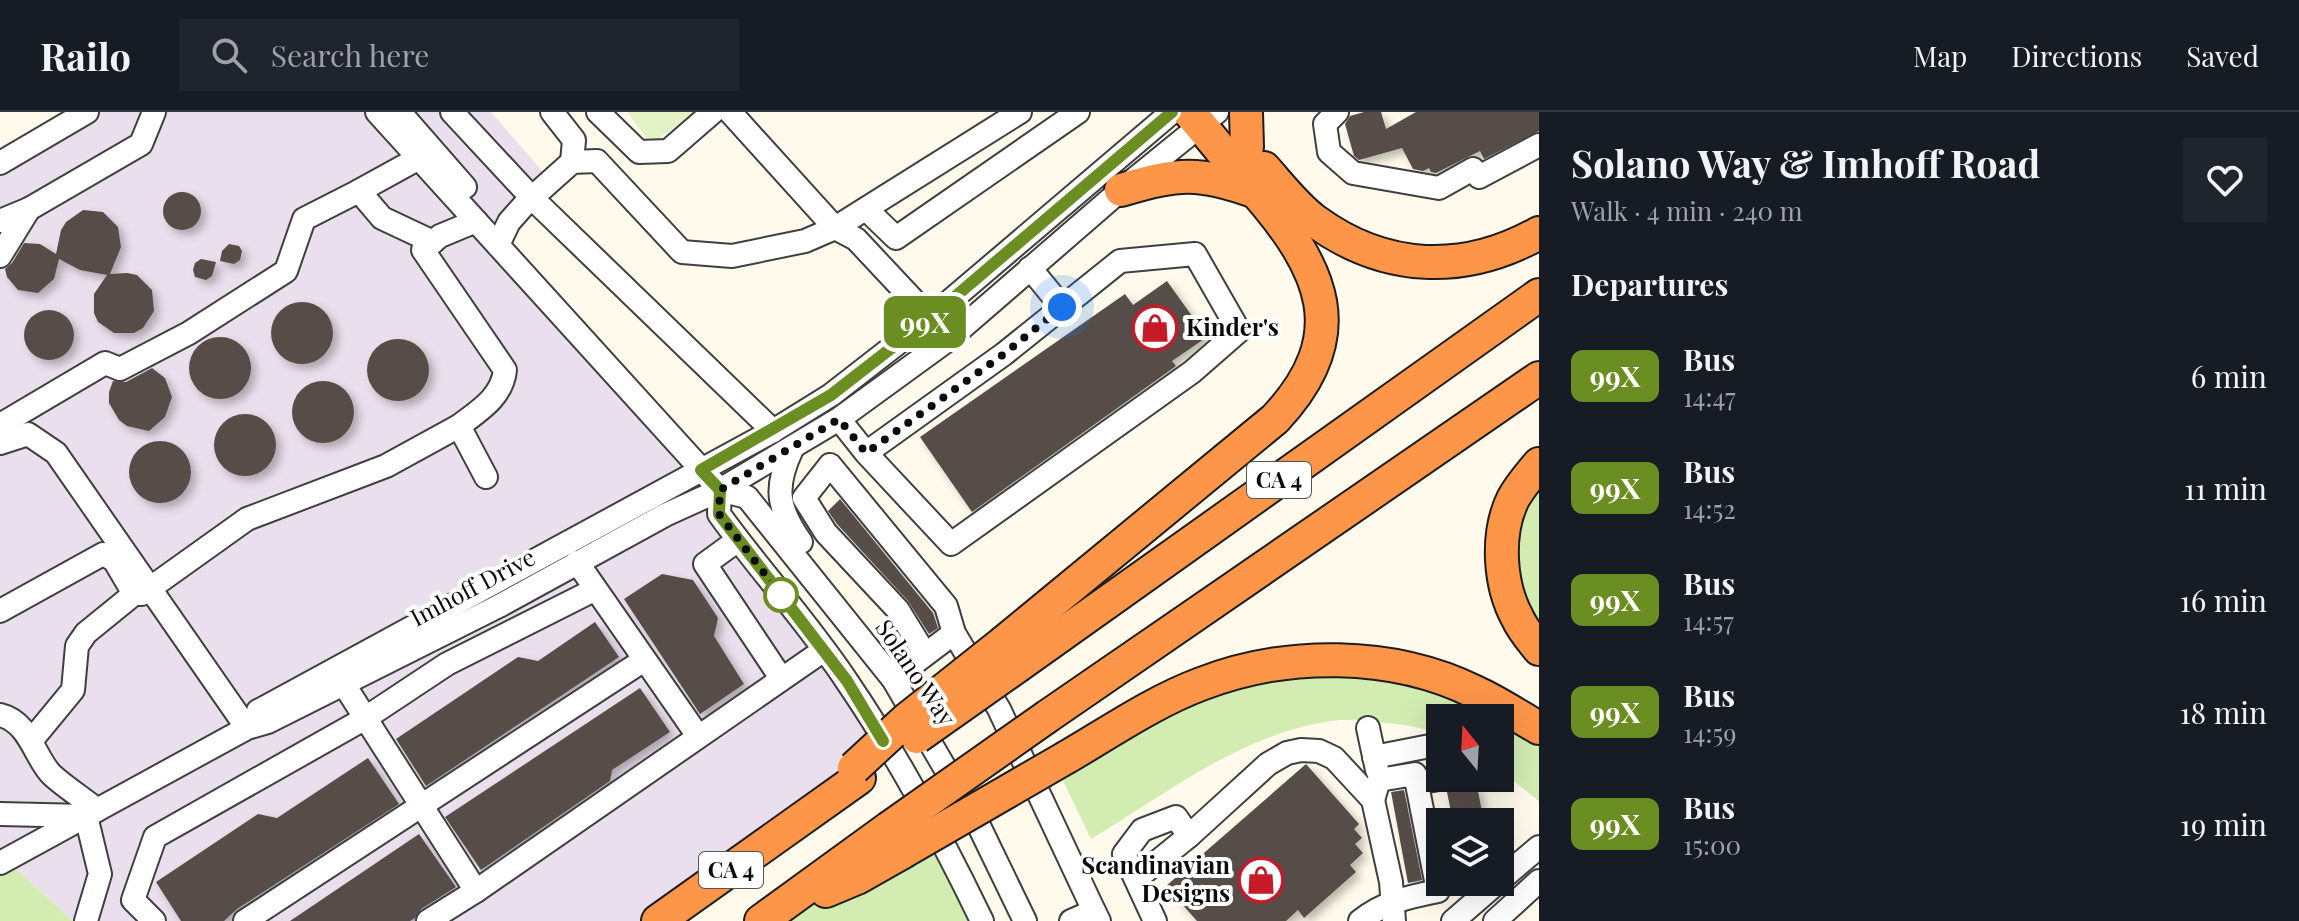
<!DOCTYPE html>
<html lang="en">
<head>
<meta charset="utf-8">
<style>
  body { margin:0; font-family:"Playfair Display",serif; background:#20242c; color:#f1f3f6; height:100vh; display:flex; flex-direction:column; font-size:30px; white-space:nowrap }
  * { box-sizing:border-box; margin:0 }
  p { font-size:26px; color:#9ea1a6 }
  .icon { flex:none; width:44px; height:44px; fill:none; stroke:currentColor; stroke-width:2; stroke-linecap:round; stroke-linejoin:round }
  .map { position:relative; flex:1; overflow:hidden }
  .sheet { display:flex; flex-direction:column; background:#171b24; width:760px }
  .sheet>* { flex:none }
  .badge { padding:0 16px; border-radius:12px; font-size:28px; line-height:52px }
  .needle { width:52px; rotate:342deg }
  .controls { position:absolute; left:1426px; top:592px; display:grid; gap:16px }
  .controls a { display:grid; place-items:center; width:88px; height:88px; border-radius:0px; background:#171b24; box-shadow:0 8px 32px #0002; font-size:40px }
  .you { position:absolute; width:40px; height:40px; margin:-20px; border:6px solid #fff; border-radius:50%; background:#1a73e8; box-shadow:0 0 0 12px #1a73e833 }
  .map>.badge { position:absolute; translate:-50% -50%; box-shadow:0 0 0 4px #fff }
  h2 { padding:0 32px; font-size:30px; line-height:72px }
  .round { display:grid; place-items:center; flex:none; width:84px; height:84px; border-radius:0px; background:#20242c }
  .summary { display:flex; align-items:center; justify-content:space-between; height:136px; padding:0 32px }
  h1 { font-size:38px; font-weight:700; line-height:60px }
  ul { padding:0; list-style:none }
  li { display:flex; align-items:center; gap:24px; height:112px; padding:0 32px }
  li div { flex:1 }
  li b { display:block; font-size:30px }
  li em { font-style:normal }
  li .badge { min-width:88px; font-weight:700; text-align:center }
  header { display:flex; align-items:center; gap:48px; box-sizing:border-box; height:112px; padding:0 40px; background:#171b24; border-bottom:2px solid #363941 }
  header strong { font-size:38px }
  nav { display:flex; gap:44px; margin-inline-start:auto; font-size:28px }
  .search { width:560px; height:72px; background:#20242c; display:flex; align-items:center; gap:20px; box-sizing:border-box; padding:0 28px; border-radius:0px; color:#9ea1a6; font-size:30px }
  main { display:flex; flex:1; min-height:0 }
  .map>svg:first-child { display:block }
  .industrial { fill:#eadfec }
  .green { fill:#d2ecb2 }
  .pitch { fill:#e4f2c5 }
  .building { fill:#564d48; filter:url(#shadow) }
  .lines { fill:none; stroke-linecap:round; stroke-linejoin:round }
  .minor-casing { stroke:#3f3f3f; stroke-width:26 }
  .highway-casing { stroke:#1d1d1d; stroke-width:36 }
  .minor { stroke:#fff; stroke-width:22 }
  .highway { stroke:#fe964a; stroke-width:32 }
  .highway-bridge-casing { stroke:#1d1d1d; stroke-width:36; stroke-linecap:butt }
  .highway-bridge { stroke:#fe964a; stroke-width:32 }
  .line-casing { stroke:#fff; stroke-width:18 }
  .line { stroke:#6b8e23; stroke-width:12 }
  .walk { stroke:#0c0c0c; stroke-width:8; stroke-dasharray:0 14.4 }
  .stop-dot { fill:#fff; stroke:#6b8e23; stroke-width:4 }
  .labels { text-anchor:middle; stroke-width:8; stroke-linejoin:round; paint-order:stroke }
  .shield { fill:#fff; stroke:#555; stroke-width:2 }
  .shield-label { font-size:22px; font-weight:bold; fill:#0c0c0c }
  .poi-label { font-size:24px; font-weight:bold; fill:#0c0c0c; stroke:#fff; text-anchor:start }
  .street-label { font-size:24px; fill:#0c0c0c; stroke:#fff }
</style>
</head>
<body>
<header>
<strong>Railo</strong>
<div class="search"><svg class="icon" aria-label="search" viewBox="0 0 24 24"><circle cx="10" cy="10" r="6"/><path d="M15 15l6 6"/></svg>Search here</div>
<nav><a>Map</a><a>Directions</a><a>Saved</a></nav>
</header>
<main>
<div class="map">
<svg width="1539" height="809" viewBox="0 0 1539 809">
  <defs>
    <filter id="shadow"><feDropShadow dx="5" dy="5" stdDeviation="4" flood-color="#0004"/></filter>
  </defs>
  <rect width="100%" height="100%" fill="#fffaeb"/>
  <path class="industrial" d="M89,0H491L551,69L498,133L701,358L254,601L720,378L719,402L891,643L658,809H73L0,742V52Z"/>
  <g class="green">
    <path d="M1539,352V537L1503,464Z"/>
    <path d="M1377,551L1539,616V689L1500,658V606H1440V623C1422,615 1406,613 1387,611C1368,609 1350,606 1332,609C1242,621 1166,682 1091,727L1055,652L1202,571Z"/>
    <path d="M939,719L982,809H761Z"/>
    <path d="M0,742L6,748L73,809H0Z"/>
  </g>
  <path class="pitch" d="M627,0H697L651,32Z"/>
  <g class="building">
    <path d="M1364,0H1381L1386,17L1416,0H1539V19L1484,47L1480,39L1436,61L1431,60L1429,56L1423,59L1413,57L1402,36L1359,48L1354,44L1345,12L1350,4Z"/>
    <circle cx="182" cy="99" r="19"/>
    <path d="M83,98L103,100L118,115L121,135L110,162L127,161L137,163L152,178L154,199L143,216L134,221H114L98,210L94,201V182L107,163L80,158L59,147L54,167L38,181L18,178L7,165L5,157L12,151L24,131L40,132L56,142L61,118L66,110Z"/>
    <path d="M229,132L239,134L242,139L240,148L234,152L220,149L222,139Z"/>
    <path d="M201,147L216,150L212,164L206,168L195,165L193,158L195,151Z"/>
    <path d="M1167,169L1207,225L1172,249L1176,254L972,400L920,325L1125,182L1133,193Z"/>
    <circle cx="302" cy="221" r="31"/>
    <circle cx="49" cy="223" r="25"/>
    <circle cx="220" cy="256" r="31"/>
    <circle cx="398" cy="258" r="31"/>
    <path d="M152,256L165,266L172,285L165,305L149,319L127,314L119,308L109,291V280L113,269L126,270Z"/>
    <circle cx="323" cy="300" r="31"/>
    <circle cx="245" cy="333" r="31"/>
    <circle cx="160" cy="360" r="31"/>
    <path d="M840,387L933,501L938,516L929,522L908,489L837,412L828,399Z"/>
    <path d="M662,462L693,468L718,506L714,524L744,572L700,602L624,487Z"/>
    <path d="M595,510L619,545L426,674L396,627L518,545L538,549Z"/>
    <path d="M640,576L670,620L612,658L610,669L481,758L445,705Z"/>
    <path d="M368,646L399,692L237,797L224,809H181L156,770L258,702L277,706Z"/>
    <path d="M1306,652L1359,712L1354,717L1362,726L1355,732L1363,741L1350,753L1356,760L1304,806L1298,798L1286,809H1197L1166,774Z"/>
    <path d="M1477,674L1484,710H1453L1447,680Z"/>
    <path d="M1404,678L1422,768L1408,771L1391,680Z"/>
    <path d="M419,722L456,775L421,797L415,806L410,809H290Z"/>
  </g>
  <g class="lines">
    <g class="minor-casing">
      <g id="minor">
        <path d="M377,0L720,378L747,385L893,567L980,716L1025,809"/>
        <path d="M452,0L532,86L773,319"/>
        <path d="M552,0L574,28L572,50"/>
        <path d="M598,0L639,40L668,39L713,0"/>
        <path d="M730,0L835,116L1020,0"/>
        <path d="M1337,0L1325,12L1329,40L1353,61L1439,76L1473,57L1479,65L1539,33"/>
        <path d="M390,14L403,4L465,75"/>
        <path d="M419,46L359,79L382,106L433,130"/>
        <path d="M0,51L87,0"/>
        <path d="M866,97L896,126L1078,0"/>
        <path d="M0,109L29,97L141,32L154,0"/>
        <path d="M476,109L440,124L423,138L505,258C502,285 480,298 459,314L486,365"/>
        <path d="M498,133L509,110L525,92L572,50L597,49L682,140L732,144L805,129L835,116L856,127L930,206"/>
        <path d="M0,144L29,97"/>
        <path d="M1030,156L1062,195"/>
        <path d="M839,307L866,341L1004,242L1120,149L1195,142L1239,219L1192,260L951,432L866,341"/>
        <path d="M0,313L105,251L120,257L189,221L286,159L304,107L359,79"/>
        <path d="M0,331L28,322L56,341L247,616"/>
        <path d="M792,337C774,375 777,396 801,430"/>
        <path d="M720,378L719,402C760,459 809,512 848,571C899,646 943,728 982,809"/>
        <path d="M738,428L705,452L781,566"/>
        <path d="M577,450L698,624"/>
        <path d="M0,499L103,442L114,448L134,482H142L247,407L386,354L459,314"/>
        <path d="M925,542L898,498L826,421L804,386L830,353L946,494L954,521"/>
        <path d="M336,560L476,779L824,538"/>
        <path d="M893,567L954,521L999,597L1094,799"/>
        <path d="M258,599L773,319L831,283L930,206L1172,0"/>
        <path d="M0,603C30,610 35,647 52,663C66,676 83,686 97,698"/>
        <path d="M1368,616L1377,658"/>
        <path d="M31,629L73,578L77,534L86,521L134,482"/>
        <path d="M1374,645L1440,632"/>
        <path d="M1417,671L1444,666"/>
        <path d="M0,702L86,704L100,762L86,809"/>
        <path d="M0,751L247,616L268,610L499,494L665,403L720,378L839,307L949,227L1121,78L1217,0"/>
        <path d="M1136,767L1189,724"/>
        <path d="M1500,768L1539,735"/>
        <path d="M154,809L133,788L155,725L364,607L447,552L594,478"/>
        <path d="M245,809L644,548"/>
        <path d="M428,809L476,779"/>
        <path d="M1071,809L1094,799L1099,809"/>
        <path d="M1155,809L1124,742L1142,718L1176,705L1189,724L1268,652L1287,641L1301,638L1319,639L1334,646L1373,688L1391,770L1394,809"/>
        <path d="M1360,809C1384,790 1408,785 1438,779L1415,662L1379,668L1373,688"/>
        <path d="M1453,809L1498,770"/>
        <path d="M1495,809L1539,769"/>
      </g>
    </g>
    <g class="highway-casing">
      <g id="highway">
        <path d="M1246,0L1247,35"/>
        <path d="M1264,56C1280,74 1296,95 1315,109C1385,160 1464,163 1539,121"/>
        <path d="M1121,78C1179,61 1198,59 1256,80"/>
        <path d="M1539,352C1529,364 1520,374 1513,387C1496,422 1499,473 1518,507C1523,518 1532,528 1539,537"/>
        <path d="M1004,530L1275,307C1354,223 1323,157 1256,80C1233,54 1212,26 1189,0"/>
        <path d="M1019,553L1539,183"/>
        <path d="M1048,604L1539,266"/>
        <path d="M1067,645C1110,620 1153,590 1201,572C1286,539 1392,539 1475,580C1497,590 1518,604 1539,616"/>
        <path d="M826,779L857,766L903,740"/>
        <path d="M658,809L859,666"/>
        <path d="M761,809L889,716"/>
      </g>
    </g>
    <use href="#minor" class="minor"/>
    <use href="#highway" class="highway"/>
    <g class="highway-bridge-casing">
      <g id="highway-bridge">
        <path d="M917,625L1019,553"/>
        <path d="M854,656L907,607L1004,530"/>
        <path d="M889,716L1048,604"/>
        <path d="M903,740L1067,645"/>
      </g>
    </g>
    <use href="#highway-bridge" class="highway-bridge"/>
  </g>
  <g class="lines">
    <g class="line-casing">
      <path id="line" d="M883,629L847,569L719,402L720,378L701,358L831,283L930,206L1172,0"/>
    </g>
    <use href="#line" class="line"/>
    <path class="walk" d="M781,483L719,402L720,378L839,307L866,341L1004,242L1062,195"/>
  </g>
  <defs>
    <g id="shop-ring" transform="scale(2.3)"><circle r="9.5" fill="#fff" stroke="#c51b29" stroke-width="1.5"/><path d="M-5-2.5h2.3a2.7 3.5 0 0 1 5.4 0H5L5.5 6h-11ZM-1.5-2.5h3a1.5 2.3 0 0 0-3 0Z" fill="#c51b29"/></g>
  </defs>
  <g fill-rule="evenodd">
    <use href="#shop-ring" x="1155" y="216"/>
    <use href="#shop-ring" x="1261" y="768"/>
  </g>
  <circle class="stop-dot" cx="781" cy="483" r="16"/>
  <g class="labels">
    <g class="shield">
      <rect x="1247" y="350" width="64" height="36" rx="6"/>
      <rect x="699" y="740" width="64" height="36" rx="6"/>
    </g>
    <g class="shield-label">
      <text x="1279" y="376">CA 4</text>
      <text x="731" y="766">CA 4</text>
    </g>
    <g class="poi-label">
      <text x="1186" y="224">Kinder's</text>
      <text x="1230" y="762" text-anchor="end">Scandinavian<tspan x="1230" dy="28">Designs</tspan></text>
    </g>
    <g class="street-label">
      <text transform="translate(473 476) rotate(-28)" y="8">Imhoff Drive</text>
      <text transform="translate(915 561) rotate(56)" y="8">Solano Way</text>
    </g>
  </g>
</svg>
<div class="controls">
<a><svg class="needle" viewBox="-14 -14 28 28"><path d="M0-13l5 13h-10z" fill="#e53935"/><path d="M0 13l5-13h-10z" fill="#9ea1a6"/></svg></a>
<a><svg class="icon" aria-label="layers" viewBox="0 0 24 24"><path d="M12 4l9 5-9 5-9-5zM3 14l9 5 9-5"/></svg></a>
</div>
<div class="you" style="left:1062px;top:195px"></div>
<b class="badge" style="left:925px;top:210px;background:#6b8e23;color:#fff">99X</b>
</div>
<section class="sheet">
<div class="summary"><div><h1>Solano Way &amp; Imhoff Road</h1><p>Walk · 4 min · 240 m</p></div><a class="round"><svg class="icon" aria-label="heart" viewBox="0 0 24 24"><path d="M12 20l-8-8c-3-5 5-10 8-4 3-6 11-1 8 4z"/></svg></a></div>
<h2>Departures</h2>
<ul>
<li><span class="badge" style="background:#6b8e23;color:#fff">99X</span><div><b>Bus</b><p>14:47</p></div><em>6 min</em></li>
<li><span class="badge" style="background:#6b8e23;color:#fff">99X</span><div><b>Bus</b><p>14:52</p></div><em>11 min</em></li>
<li><span class="badge" style="background:#6b8e23;color:#fff">99X</span><div><b>Bus</b><p>14:57</p></div><em>16 min</em></li>
<li><span class="badge" style="background:#6b8e23;color:#fff">99X</span><div><b>Bus</b><p>14:59</p></div><em>18 min</em></li>
<li><span class="badge" style="background:#6b8e23;color:#fff">99X</span><div><b>Bus</b><p>15:00</p></div><em>19 min</em></li>
</ul>
</section>
</main>
</body>
</html>
